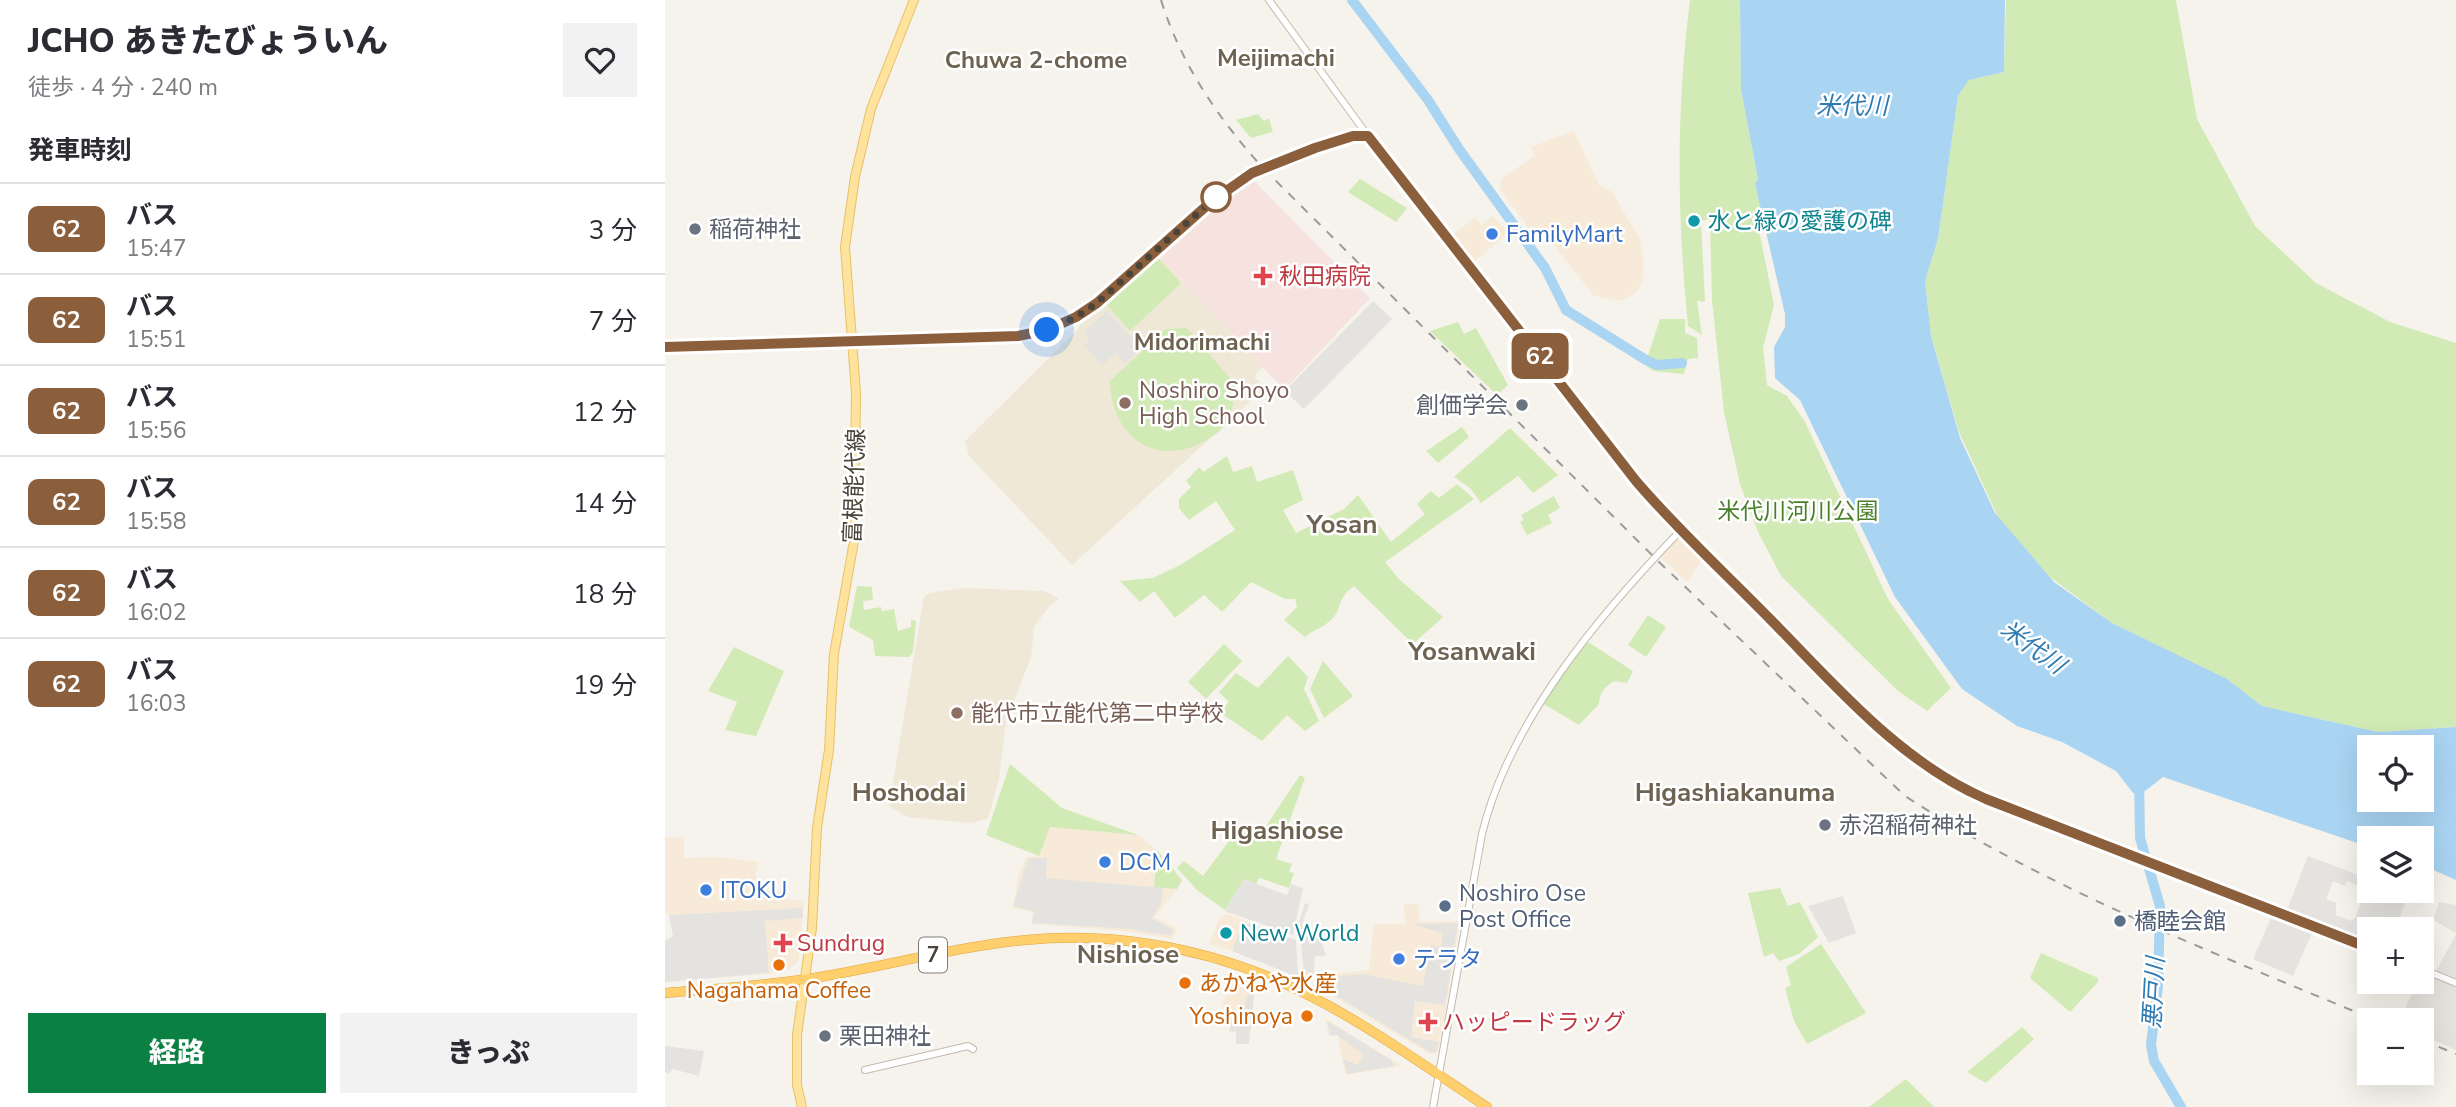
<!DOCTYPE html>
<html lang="ja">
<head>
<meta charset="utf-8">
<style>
  body { margin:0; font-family:"Nunito Sans","Noto Sans JP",sans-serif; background:#f2f2f3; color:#2b2b33; height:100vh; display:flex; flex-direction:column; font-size:26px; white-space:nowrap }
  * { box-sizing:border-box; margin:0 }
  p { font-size:23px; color:#7c7c81 }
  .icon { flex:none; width:38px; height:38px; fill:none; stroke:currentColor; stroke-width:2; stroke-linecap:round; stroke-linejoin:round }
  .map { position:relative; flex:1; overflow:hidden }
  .side { display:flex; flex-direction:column; background:#fff; width:665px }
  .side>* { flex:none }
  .badge { padding:0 14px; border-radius:10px; font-size:24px; line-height:46px }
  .tools { position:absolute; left:1692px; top:735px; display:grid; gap:14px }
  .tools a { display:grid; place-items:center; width:77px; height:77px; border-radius:0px; background:#fff; box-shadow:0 7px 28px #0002; font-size:35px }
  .you { position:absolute; width:35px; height:35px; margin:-18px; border:5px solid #fff; border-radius:50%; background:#1a73e8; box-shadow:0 0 0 10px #1a73e833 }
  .map>.badge { position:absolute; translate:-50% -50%; box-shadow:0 0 0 4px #fff }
  h2 { padding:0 28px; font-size:26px; line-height:63px }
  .round { display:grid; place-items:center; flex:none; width:74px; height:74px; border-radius:0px; background:#f2f2f3 }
  .overview { display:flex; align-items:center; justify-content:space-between; height:119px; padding:0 28px }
  h1 { font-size:33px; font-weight:800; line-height:52px }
  .cta { display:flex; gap:14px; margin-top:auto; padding:14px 28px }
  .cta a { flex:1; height:80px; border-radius:0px; background:#0b8043; color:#fff; font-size:28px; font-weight:800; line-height:80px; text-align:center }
  .cta a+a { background:#f2f2f3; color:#2b2b33 }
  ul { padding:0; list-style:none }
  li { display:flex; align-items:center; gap:21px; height:91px; padding:0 28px; border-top:2px solid #e1e1e2 }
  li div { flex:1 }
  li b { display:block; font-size:26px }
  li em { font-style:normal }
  li .badge { min-width:77px; font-weight:700; text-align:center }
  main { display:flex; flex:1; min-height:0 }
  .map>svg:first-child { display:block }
  .commercial { fill:#f7ead8 }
  .industrial { fill:#e6e2dd }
  .education { fill:#efe8d6 }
  .medical { fill:#f6e3e0 }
  .green { fill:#d2eab5 }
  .parking { fill:#e5e3e0; fill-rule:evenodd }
  .water { fill:#a9d4f2; fill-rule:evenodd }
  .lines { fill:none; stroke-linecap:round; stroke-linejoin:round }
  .river { stroke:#a9d4f2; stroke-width:10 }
  .minor-casing { stroke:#c2bbae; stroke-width:8 }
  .major-casing { stroke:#e6c16a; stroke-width:10 }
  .highway-casing { stroke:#e0a43c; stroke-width:10 }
  .minor { stroke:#fff; stroke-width:6 }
  .major { stroke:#ffe39c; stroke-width:8 }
  .highway { stroke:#ffcf6e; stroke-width:9 }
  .rail { stroke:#9a9a9a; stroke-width:2; stroke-dasharray:9 9; stroke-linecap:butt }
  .line-casing { stroke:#fff; stroke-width:16 }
  .line { stroke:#8b5e3c; stroke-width:10 }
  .walk { stroke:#4b4439; stroke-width:7; stroke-dasharray:0 12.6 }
  .stop-dot { fill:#fff; stroke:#8b5e3c; stroke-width:3.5 }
  .culture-dot { fill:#0f9aa8; stroke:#fff; stroke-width:2.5 }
  .worship-dot { fill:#6b7280; stroke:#fff; stroke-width:2.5 }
  .shop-dot { fill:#3f7fe0; stroke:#fff; stroke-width:2.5 }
  .health-dot { fill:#e0444e; stroke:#fff; stroke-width:2.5 }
  .education-dot { fill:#8d6e63; stroke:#fff; stroke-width:2.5 }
  .service-dot { fill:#5c6f8a; stroke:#fff; stroke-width:2.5 }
  .food-dot { fill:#e8710a; stroke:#fff; stroke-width:2.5 }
  .labels { text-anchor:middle; stroke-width:5; stroke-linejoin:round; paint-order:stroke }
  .shield { fill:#fff; stroke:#817c74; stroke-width:2 }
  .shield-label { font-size:21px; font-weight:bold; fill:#4b4439 }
  .culture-label { font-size:23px; fill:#0d838f; stroke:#fff; text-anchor:start }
  .worship-label { font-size:23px; fill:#5b616d; stroke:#fff; text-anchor:start }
  .shop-label { font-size:23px; fill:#366cbe; stroke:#fff; text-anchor:start }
  .health-label { font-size:23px; fill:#be3a42; stroke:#fff; text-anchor:start }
  .education-label { font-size:23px; fill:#785e54; stroke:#fff; text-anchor:start }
  .street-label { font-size:23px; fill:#4b4439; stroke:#fff }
  .park-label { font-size:23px; fill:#4a7f2a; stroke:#fff }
  .service-label { font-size:23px; fill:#4e5e75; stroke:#fff; text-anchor:start }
  .food-label { font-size:23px; fill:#c56008; stroke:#fff; text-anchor:start }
  .neighbourhood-label { font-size:24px; font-weight:bold; fill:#6e6250; stroke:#fff }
  .water-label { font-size:24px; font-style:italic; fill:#2e7ab2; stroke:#fff }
  .quarter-label { font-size:26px; font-weight:bold; fill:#6e6250; stroke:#fff }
</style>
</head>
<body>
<main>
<section class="side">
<div class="overview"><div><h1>JCHO あきたびょういん</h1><p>徒歩 · 4 分 · 240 m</p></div><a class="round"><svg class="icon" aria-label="heart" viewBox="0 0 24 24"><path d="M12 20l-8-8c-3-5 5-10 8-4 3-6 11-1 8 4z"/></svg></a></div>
<h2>発車時刻</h2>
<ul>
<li><span class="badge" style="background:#8b5e3c;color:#fff">62</span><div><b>バス</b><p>15:47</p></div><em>3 分</em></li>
<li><span class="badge" style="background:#8b5e3c;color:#fff">62</span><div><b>バス</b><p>15:51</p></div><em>7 分</em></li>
<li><span class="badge" style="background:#8b5e3c;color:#fff">62</span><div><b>バス</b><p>15:56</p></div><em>12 分</em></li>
<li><span class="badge" style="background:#8b5e3c;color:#fff">62</span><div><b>バス</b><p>15:58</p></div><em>14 分</em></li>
<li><span class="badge" style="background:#8b5e3c;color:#fff">62</span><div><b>バス</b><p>16:02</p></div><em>18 分</em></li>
<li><span class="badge" style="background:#8b5e3c;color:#fff">62</span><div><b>バス</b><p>16:03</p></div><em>19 分</em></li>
</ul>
<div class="cta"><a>経路</a><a>きっぷ</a></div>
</section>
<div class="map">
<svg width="1791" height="1107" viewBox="0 0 1791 1107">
  <rect width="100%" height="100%" fill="#f6f3ec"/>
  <g class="commercial">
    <path d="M909,131L934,185L947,192L975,239L979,264L977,281L972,292L956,301L929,296L883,238L867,232L834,188L837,178L871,155L866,147Z"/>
    <path d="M828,216L843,233L808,263L788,235L810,217L816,225Z"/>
    <path d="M1010,539L1018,540L1037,559L1022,582L996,557Z"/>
    <path d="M384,827L473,835L492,850L489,886L512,889L489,917L511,928L508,939L460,931L366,924L368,912L348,908L353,877L361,857L374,856Z"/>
    <path d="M0,837H19V858L53,857L94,862L90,875L98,890L119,893V898L139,902L134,960L126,968L109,973L0,982V940L8,936L4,915L0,913Z"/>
    <path d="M753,903L755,922L795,921L774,1050L770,1054H765L663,993L668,974L704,970L709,924H740L739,905Z"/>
    <path d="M562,914L584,922L579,935L574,934L567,951L544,944L555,917Z"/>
    <path d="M567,976L590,984L585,1033L564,1032L565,1019L571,1020L573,1012L557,1006Z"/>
    <path d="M661,1019L737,1066L680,1075L673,1036H664Z"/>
  </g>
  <g class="industrial">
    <path d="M1774,902L1791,905V933L1768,920Z"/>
    <path d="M1791,934V1050L1757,1035V1020H1735L1752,982H1757V972L1768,977Z"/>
  </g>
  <g class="education">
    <path d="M493,255L598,367L589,376L600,388L407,565L304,456L300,441L413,329L416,320Z"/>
    <path d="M300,588L379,591L394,599L385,605L369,627L366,657L341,722L334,778L323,819L305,823L242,817L224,806L259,597L264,593Z"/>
  </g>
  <path class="medical" d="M586,178L705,298L619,390L493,255L548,205Z"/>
  <g class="green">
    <path d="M1025,0H1075L1076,90L1093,179L1090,185L1097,213L1091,215L1109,305L1098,348L1102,385L1122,396L1139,420L1223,599L1286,688L1262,711L1233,691L1116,576L1093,532L1075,484L1059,412L1047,301L1045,219L1036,221L1040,302L1032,301L1037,335L1023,326C1012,217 1011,109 1025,0Z"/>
    <path d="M1341,0H1511L1532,119L1590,226L1651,283L1725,322L1791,343V727L1713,732L1597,706L1563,680L1447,623L1385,577L1333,517L1294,432L1266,336L1260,281L1273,239L1293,96L1304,80L1339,72Z"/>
    <path d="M593,114L599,121L604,118L608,132L586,138L571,120Z"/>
    <path d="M695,179L742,208L731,222L683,192Z"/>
    <path d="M492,257L516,283L465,331L441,304Z"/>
    <path d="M995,319H1020V333L1032,338L1033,358L1023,359L1019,374L988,371L980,365Z"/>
    <path d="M793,322L799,334L811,328L843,385L832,395L765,331Z"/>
    <path d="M522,328L570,384C569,394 568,412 563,421C557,431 542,441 532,445C482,466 446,430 445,381L501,329Z"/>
    <path d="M797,427L804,437L773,463L761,451Z"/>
    <path d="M845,428L893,475L868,493L853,476L816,503L805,488L789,477Z"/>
    <path d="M562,456L568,472L587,466L592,482L628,470L638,500L618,510L631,533L679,509L693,495L726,542L760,514L752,504L766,491L774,498L792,484L809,499L720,562L734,579L778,617L748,644L689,586C671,599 678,607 668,618C659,628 649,629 640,637L619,620L632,607L630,599H620L586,582L557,612L539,595L510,618L489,591L475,602L455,581L488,578L517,564L570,530L551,501L524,520L514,508V499L526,487L521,481L534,467L538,472Z"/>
    <path d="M889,496L895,508L883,515L887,523L862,535L855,522L859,520L856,515Z"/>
    <path d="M192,586L207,587L208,600L198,601L199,610L216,607L217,611L229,609L233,631L246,627V620L251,621L248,652L244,657L210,656L208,640L184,627Z"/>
    <path d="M983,615L1001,627L981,657L963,645Z"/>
    <path d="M923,642L968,671L962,683L949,681C940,687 934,692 934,704L914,725L877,703L899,668Z"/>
    <path d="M559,644L577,661L541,699L523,682Z"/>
    <path d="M69,647L119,671L91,736L60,730L72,702L43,691Z"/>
    <path d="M623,656L643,677L639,689L654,721L640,731L622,715L597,741L554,712L564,702L554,692L571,673L593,688Z"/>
    <path d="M658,661L688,696L659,718L645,689Z"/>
    <path d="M345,764L397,808L473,835L385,827L374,856L321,835Z"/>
    <path d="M635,775L640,778L611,859L627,864L624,872L629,873L624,888L594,878L591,884L579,879L560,910L533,891L512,868L519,861L538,876L573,829L592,840Z"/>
    <path d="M492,850L517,880L512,889L489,887Z"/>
    <path d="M1115,888L1123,906L1135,902L1153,937L1134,954L1114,961L1108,953L1099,957L1083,893Z"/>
    <path d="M1156,944L1201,1013L1142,1044L1129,1021L1120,988L1126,985L1121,967Z"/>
    <path d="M1376,953L1433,978V982L1405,1012L1365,978Z"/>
    <path d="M1357,1027L1369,1039L1321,1083L1302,1072Z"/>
    <path d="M1241,1079L1269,1107H1204Z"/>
  </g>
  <g class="parking">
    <path d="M708,301L727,319L639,409L620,391Z"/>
    <path d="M442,311L476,348L460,363L450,353L437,366L419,345L425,339L419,332Z"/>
    <path d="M1643,856L1704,879V891H1722L1720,897L1740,904L1730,929H1704V942L1622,910ZM1668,881L1680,886L1682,881L1699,888L1700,892L1690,918L1686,921L1671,915V903L1661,899Z"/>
    <path d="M363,858H382L381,878L498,888L496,904L487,918L508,930L506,936L467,929L367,923L369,911L348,906Z"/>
    <path d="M579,879L622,895L626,884L638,888L628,935L560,911Z"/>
    <path d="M1178,896L1191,933L1164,943L1143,906Z"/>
    <path d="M640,903L644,904L637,925L648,929L649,935H654L661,956H650L649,974L639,975L634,922Z"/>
    <path d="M138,908V918L100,921L104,973L0,982V941L8,936L4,915Z"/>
    <path d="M1607,916L1647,933L1628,976L1588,959Z"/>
    <path d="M583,923L631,940L633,977L567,951L574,933L579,935Z"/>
    <path d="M793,923L780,1005L750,1001L746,1037L774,1042L771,1052H765L665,992L668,977L698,974L758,986L766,945L776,947L778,933L746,924Z"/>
    <path d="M587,982L590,986L584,1044H571V1031H565L566,1020L571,1022L574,1010H578Z"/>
    <path d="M662,1021L726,1060L730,1066L682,1074L678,1059L692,1065L699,1055L672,1035H665Z"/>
    <path d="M0,1046L39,1051L34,1076L8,1069L3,1074L0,1072Z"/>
  </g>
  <path class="water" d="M1075,0H1340L1339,72L1304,80L1293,96L1273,239L1260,281L1266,336L1295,438L1330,513L1389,582L1447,623L1562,679L1597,706L1713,732L1791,727V880L1757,865V838H1704V847L1498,777L1480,791L1468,793L1451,771L1397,742L1352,726L1297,689L1230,597L1135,400L1110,378L1109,347L1120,327V314L1090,184L1093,179L1076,90ZM1704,747H1757V800H1704Z"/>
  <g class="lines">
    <g class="river">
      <path d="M687,0L763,100L794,149L880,268L901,310L981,360L992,365L1017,363"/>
      <path d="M1474,778L1475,838L1495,906L1493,986L1486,1045L1489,1061L1516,1107"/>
    </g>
    <g class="minor-casing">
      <g id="minor">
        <path d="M604,0L703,136L968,479C1032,551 1101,618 1171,684C1209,720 1246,763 1293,787L1704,948"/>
        <path d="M0,347L353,336C383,329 406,320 432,303L565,186L603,164L688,136H703"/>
        <path d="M1757,969L1791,983"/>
        <path d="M200,1070L303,1046L308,1049"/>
        <path d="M768,1107L817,834C844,721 936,613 1015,531"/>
      </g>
    </g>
    <g class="major-casing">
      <path id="major" d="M137,1107L132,1085V1035L147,928L152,828L164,750L169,654L189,541L191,393L180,247L190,177L206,109L249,0"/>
    </g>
    <g class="highway-casing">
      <path id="highway" d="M0,993C47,989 95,986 142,979C215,968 287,947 361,940C443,932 528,946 604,977C682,1009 752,1061 822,1107"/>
    </g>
    <use href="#minor" class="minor"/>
    <use href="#major" class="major"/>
    <use href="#highway" class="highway"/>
    <g class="rail">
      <path d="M496,0C516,64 553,118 597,167L993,561L1240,796C1386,891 1550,953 1710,1020"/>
      <path d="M1757,1040L1791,1054"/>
    </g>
  </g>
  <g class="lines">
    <g class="line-casing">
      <path id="line" d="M0,347L353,336L382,330L411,317L432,303L547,201L587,173L650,148L688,136H703L971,481C1013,530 1060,573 1105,619C1170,685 1235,762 1321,799L1704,948"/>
    </g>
    <use href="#line" class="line"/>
    <path class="walk" d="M382,330L411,317L432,303L551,197"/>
  </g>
  <circle class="stop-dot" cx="551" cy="197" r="14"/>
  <g class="culture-dot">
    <circle cx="1029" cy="221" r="7"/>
    <circle cx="561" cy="933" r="7"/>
  </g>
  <g class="worship-dot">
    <circle cx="30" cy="229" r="7"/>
    <circle cx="857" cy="405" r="7"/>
    <circle cx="1160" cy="825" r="7"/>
    <circle cx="160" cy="1036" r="7"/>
  </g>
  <g class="shop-dot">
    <circle cx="827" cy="234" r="7"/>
    <circle cx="440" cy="862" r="7"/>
    <circle cx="41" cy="890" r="7"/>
    <circle cx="734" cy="959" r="7"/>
  </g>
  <g class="health-dot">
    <path d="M594.5 265.5h7v7h7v7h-7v7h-7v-7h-7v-7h7z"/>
    <path d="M114.5 932.5h7v7h7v7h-7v7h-7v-7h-7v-7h7z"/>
    <path d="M759.5 1011.5h7v7h7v7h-7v7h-7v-7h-7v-7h7z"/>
  </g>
  <g class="education-dot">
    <circle cx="460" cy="403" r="7"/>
    <circle cx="292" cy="713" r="7"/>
  </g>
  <g class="service-dot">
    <circle cx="780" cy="906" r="7"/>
    <circle cx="1455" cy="921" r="7"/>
  </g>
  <g class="food-dot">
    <circle cx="114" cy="965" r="7"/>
    <circle cx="520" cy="983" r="7"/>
    <circle cx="642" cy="1016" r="7"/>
  </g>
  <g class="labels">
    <rect class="shield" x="254" y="937.5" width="28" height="35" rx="5"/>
    <g class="shield-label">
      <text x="268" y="962">7</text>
    </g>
    <g class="culture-label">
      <text x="1043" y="229">水と緑の愛護の碑</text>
      <text x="575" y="941">New World</text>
    </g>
    <g class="worship-label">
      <text x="44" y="237">稲荷神社</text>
      <text x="843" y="413" text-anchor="end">創価学会</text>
      <text x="1174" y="833">赤沼稲荷神社</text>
      <text x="174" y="1044">栗田神社</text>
    </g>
    <g class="shop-label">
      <text x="841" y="242">FamilyMart</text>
      <text x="454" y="870">DCM</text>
      <text x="55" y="898">ITOKU</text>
      <text x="748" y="967">テラタ</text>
    </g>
    <g class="health-label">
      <text x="614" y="284">秋田病院</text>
      <text x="132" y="951">Sundrug</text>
      <text x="777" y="1030">ハッピードラッグ</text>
    </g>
    <g class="education-label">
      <text x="474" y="398">Noshiro Shoyo<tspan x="474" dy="26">High School</tspan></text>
      <text x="306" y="721">能代市立能代第二中学校</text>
    </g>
    <g class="street-label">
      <text transform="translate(189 486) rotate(-88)" y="8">富根能代線</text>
    </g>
    <g class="park-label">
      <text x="1133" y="519">米代川河川公園</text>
    </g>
    <g class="service-label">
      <text x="794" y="901">Noshiro Ose<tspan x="794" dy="26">Post Office</tspan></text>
      <text x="1469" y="929">橋睦会館</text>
    </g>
    <g class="food-label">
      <text x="534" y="991">あかねや水産</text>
      <text x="114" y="998" text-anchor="middle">Nagahama Coffee</text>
      <text x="628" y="1024" text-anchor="end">Yoshinoya</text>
    </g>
    <g class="neighbourhood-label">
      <text x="611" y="66">Meijimachi</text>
      <text x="371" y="68">Chuwa 2-chome</text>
      <text x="537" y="350">Midorimachi</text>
    </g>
    <g class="water-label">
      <text x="1187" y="114">米代川</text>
      <text transform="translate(1368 647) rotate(36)" y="8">米代川</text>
      <text transform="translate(1489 993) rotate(-87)" y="8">悪戸川</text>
    </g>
    <g class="quarter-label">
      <text x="677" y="533">Yosan</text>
      <text x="807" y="660">Yosanwaki</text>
      <text x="244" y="801">Hoshodai</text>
      <text x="1070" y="801">Higashiakanuma</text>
      <text x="612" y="839">Higashiose</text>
      <text x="463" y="963">Nishiose</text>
    </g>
  </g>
</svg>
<div class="tools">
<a><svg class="icon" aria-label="locate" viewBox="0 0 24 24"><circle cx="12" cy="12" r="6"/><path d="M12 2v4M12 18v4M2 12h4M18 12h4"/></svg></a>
<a><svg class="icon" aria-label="layers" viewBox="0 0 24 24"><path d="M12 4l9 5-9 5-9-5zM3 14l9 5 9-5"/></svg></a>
<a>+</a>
<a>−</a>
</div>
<div class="you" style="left:382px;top:330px"></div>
<b class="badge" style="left:875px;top:356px;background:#8b5e3c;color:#fff">62</b>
</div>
</main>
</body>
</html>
